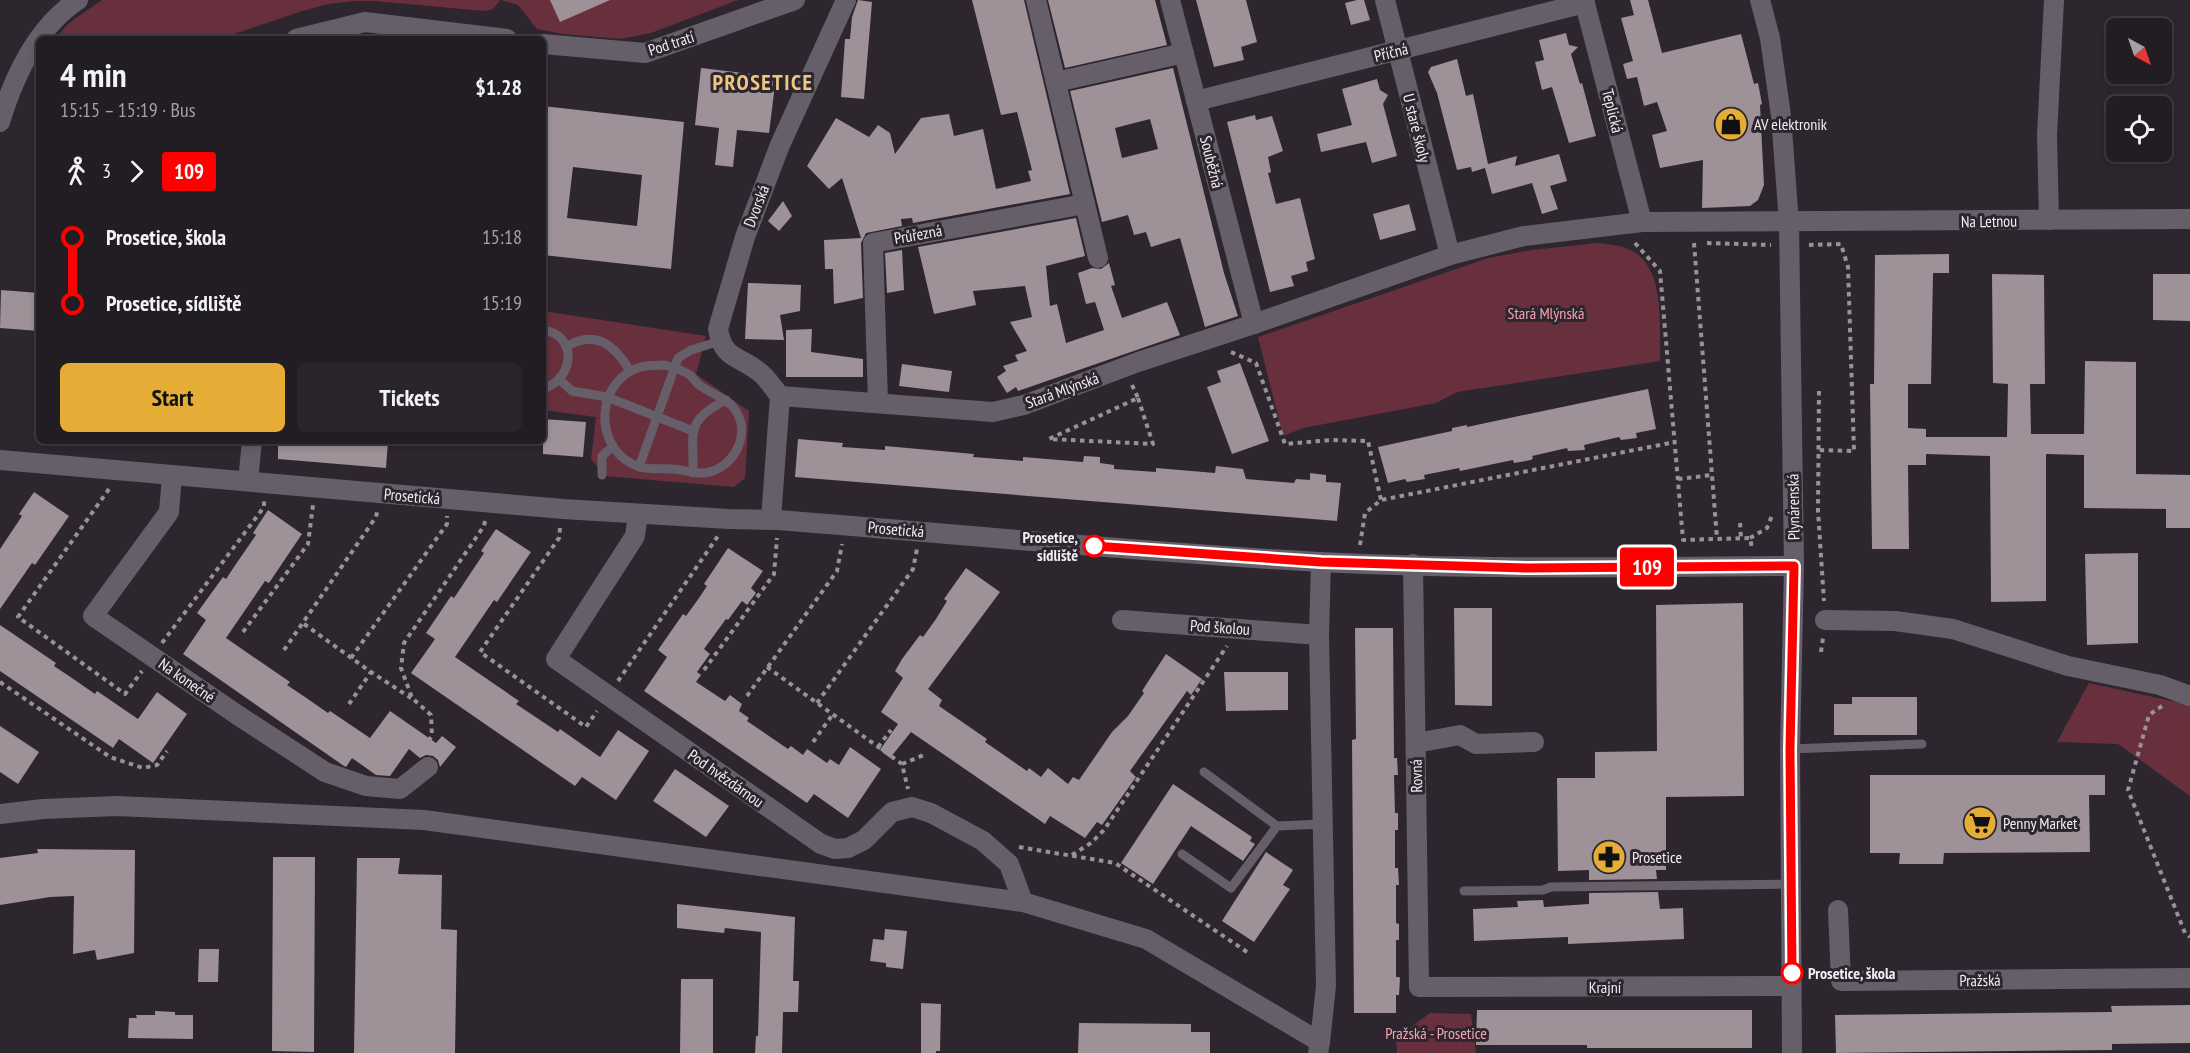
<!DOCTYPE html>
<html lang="en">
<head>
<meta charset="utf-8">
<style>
  body { margin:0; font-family:"PT Sans Narrow",sans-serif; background:#2a252b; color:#f1f3f6; height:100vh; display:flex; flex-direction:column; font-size:22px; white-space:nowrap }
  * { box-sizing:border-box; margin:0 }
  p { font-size:20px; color:#a2a1a6 }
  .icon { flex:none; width:33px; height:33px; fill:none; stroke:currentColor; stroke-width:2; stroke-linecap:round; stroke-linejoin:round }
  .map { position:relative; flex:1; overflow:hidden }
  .details { position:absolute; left:36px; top:36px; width:510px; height:408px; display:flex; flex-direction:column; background:#221c23; border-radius:9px; box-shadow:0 3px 9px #0003,0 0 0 2px #3f3a41 }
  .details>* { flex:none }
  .badge { padding:0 12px; border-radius:4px; font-size:21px; line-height:39px }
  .needle { width:39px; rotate:140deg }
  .fabs { position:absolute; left:2106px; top:18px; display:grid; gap:12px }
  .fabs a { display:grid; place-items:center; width:66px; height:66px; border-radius:9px; background:#221c23; box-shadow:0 3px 9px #0003,0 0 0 2px #3f3a41; font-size:30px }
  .map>.badge { position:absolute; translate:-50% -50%; box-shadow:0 0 0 3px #fff }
  .legs { display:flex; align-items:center; gap:9px; height:66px; padding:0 24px; font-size:20px }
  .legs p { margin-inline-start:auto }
  .summary { display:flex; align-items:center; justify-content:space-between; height:102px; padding:0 24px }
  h1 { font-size:33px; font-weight:800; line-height:45px }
  .primary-button { display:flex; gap:12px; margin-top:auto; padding:12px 24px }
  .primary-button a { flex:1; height:69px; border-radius:9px; background:#e5ad35; color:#111; font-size:24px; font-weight:800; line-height:69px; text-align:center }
  .primary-button a+a { background:#2a252b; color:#f1f3f6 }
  ul { padding:0 24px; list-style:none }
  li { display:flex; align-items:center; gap:21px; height:66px; font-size:22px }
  li i { display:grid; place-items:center; width:9px; height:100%; margin:0 8px; background:currentColor }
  li i::after { content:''; width:15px; height:15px; margin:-8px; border:4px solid; border-radius:50%; background:#221c23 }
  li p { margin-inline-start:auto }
  li:first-child i { background:linear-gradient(#0000 50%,currentColor 0) }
  li:last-child i { background:linear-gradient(currentColor 50%,#0000 0) }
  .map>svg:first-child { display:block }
  .green { fill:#67303c }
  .building { fill:#9e9198; fill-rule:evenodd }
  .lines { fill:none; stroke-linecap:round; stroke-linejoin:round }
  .path { stroke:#979299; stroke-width:4; stroke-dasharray:4.5 4.5; stroke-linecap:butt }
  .lane { stroke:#665f69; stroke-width:9 }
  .street { stroke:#665f69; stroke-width:20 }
  .line-1-casing { stroke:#fff; stroke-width:14 }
  .line-1 { stroke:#f00; stroke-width:9 }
  .stop-1-dot { fill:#fff; stroke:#f00; stroke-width:3 }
  .labels { text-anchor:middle; stroke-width:6; stroke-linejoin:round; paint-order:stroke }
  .street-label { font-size:16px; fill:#f1edf3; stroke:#2d262f }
  .poi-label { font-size:16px; fill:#f1edf3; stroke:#2d262f; text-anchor:start }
  .park-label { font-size:16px; fill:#f2a5b3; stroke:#2d262f }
  .stop-label { font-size:16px; font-weight:bold; fill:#f1edf3; stroke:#2d262f; text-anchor:end }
  .district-label { font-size:22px; font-weight:bold; letter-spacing:1.5px; fill:#edc77f; stroke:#2d262f }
</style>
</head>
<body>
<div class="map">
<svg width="2190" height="1053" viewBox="0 0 2190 1053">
  <rect width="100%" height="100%" fill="#2d262f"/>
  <g class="green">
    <path d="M102,0H500L493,9L484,11L375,1H355L328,4L299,12L219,39H55L69,23Z"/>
    <path d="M501,0H738L651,33L621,39L563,34L537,29L518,5Z"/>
    <path d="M1598,243C1607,244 1617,245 1626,248C1667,263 1659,325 1660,361L1457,392L1436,403L1303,428L1283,436L1258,337L1488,258L1532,250Z"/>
    <path d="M543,311L706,336L696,374L749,411L745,478L734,487L605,476L591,459L596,417L543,410Z"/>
    <path d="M2089,683L2190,705V796L2118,744L2057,742Z"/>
    <path d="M1430,1013L1471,1014L1476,1053H1397L1396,1038Z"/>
  </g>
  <g class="building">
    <path d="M550,0H610L560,22Z"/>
    <path d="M858,0L872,2L864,99L841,97L845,39H850L852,17Z"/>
    <path d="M972,0H1024L1070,194L913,223L912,218L901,219L902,226L866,233L861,243L863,298L834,304L833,269H825L824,240L861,238L842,178L829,189L807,166L836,118L869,137L878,125L890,133L895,154L921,118L949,114L954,136L983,129L996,189L1031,181L1028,171L1032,170L1017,112L1001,115Z"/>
    <path d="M1048,0H1155L1167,45L1065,68Z"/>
    <path d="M1196,0H1246L1257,42L1241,47L1244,60L1214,67Z"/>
    <path d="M1357,0H1364L1370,20L1351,25L1345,3Z"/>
    <path d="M1630,0H1648L1662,53L1741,34L1754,84L1758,83L1762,104L1760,105L1764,185L1758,200L1750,206L1702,208L1703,160L1660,168L1652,135L1667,131L1657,102L1644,106L1637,77L1627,79L1623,64L1633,61L1621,18L1634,15Z"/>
    <path d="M1566,33L1569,45L1578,47L1571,54L1580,84L1582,83L1596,136L1569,143L1552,87L1542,90L1535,62L1544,60L1539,40Z"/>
    <path d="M1457,59L1466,96L1473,94L1488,164L1517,156L1515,166L1559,154L1567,181L1550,186L1558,209L1542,214L1532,183L1492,194L1485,168L1472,172L1471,167L1457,170L1437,93L1428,72L1431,67Z"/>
    <path d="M701,68L776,77L769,133L737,130L733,167L715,165L719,128L695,125Z"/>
    <path d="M1173,68L1224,273L1238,316L1205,327L1180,238L1151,247L1146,232L1134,235L1128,215L1102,222L1070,91ZM1150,119L1158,149L1122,158L1115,128Z"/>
    <path d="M1377,79L1380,90L1388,95L1383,104L1397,156L1372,163L1366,142L1321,152L1317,134L1352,125L1342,89Z"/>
    <path d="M543,106L684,122L671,269L543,255ZM573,167L642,175L637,226L567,218Z"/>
    <path d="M1255,115L1256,120L1272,116L1283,151L1268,157L1271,172L1268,173L1276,204L1300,198L1315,259L1306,262L1308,271L1291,276L1294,286L1270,292L1227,122Z"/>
    <path d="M783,201L792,216L779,231L768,221Z"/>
    <path d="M1409,204L1416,230L1380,240L1373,214Z"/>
    <path d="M1076,218L1085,256L1046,266L1050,306L1057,304L1066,343L1104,330L1095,302L1086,304L1078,273L1092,268L1101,269L1109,263L1115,285L1111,286L1122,318L1167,302L1180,335L1018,391L1016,387L1007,393L997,377L1006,371L1003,366L1018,361L1015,355L1027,351L1010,322L1032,317L1025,286L973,291L976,305L934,314L918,247Z"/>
    <path d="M902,250L904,290L887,293L885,253Z"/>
    <path d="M1949,254V273H1933L1931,384H1908V428L1926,429V437H2007L2008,384L1993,383L1992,274L2044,275L2045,384H2030L2031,434H2084L2085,361L2136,362V474L2190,475V528H2166V509L2084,508V455L2046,454V601L1991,602L1990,456L1926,454V465H1908L1909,549H1872L1870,384H1874L1875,255Z"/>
    <path d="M2153,274H2190V321L2153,320Z"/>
    <path d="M748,283L801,285L800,311L780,315L784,340L745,339Z"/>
    <path d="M1,290L39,293V331L0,328Z"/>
    <path d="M812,329L811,352L863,359V377H786V330Z"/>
    <path d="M1240,363L1269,441L1232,454L1207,387L1221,382L1217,371Z"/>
    <path d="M902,364L952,371L949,392L899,386Z"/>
    <path d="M1648,389L1656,429L1636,433L1637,438L1621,440L1619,437L1584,445L1585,450L1568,451L1567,448L1532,456L1533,458L1531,460L1514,463L1513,460L1460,471L1459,468L1424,475L1425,479L1407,482L1405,479L1388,483L1378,447L1452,431V428L1467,425V427Z"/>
    <path d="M543,419L586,422L583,457L543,454Z"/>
    <path d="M798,439L843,443L842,447L885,450V446L974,454L973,457L1023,461V457L1083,462L1084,456L1100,457V463L1114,465V469L1156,472V468L1215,473L1216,466L1243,469L1246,479L1294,483L1296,479L1310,480V473L1326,475V482L1341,483L1337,521L795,477Z"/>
    <path d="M278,441H388L386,468L278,459Z"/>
    <path d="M34,492L69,516L35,565L32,563L0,609V549L22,516L19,514Z"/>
    <path d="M268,510L302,534L269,583L265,581L226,638L290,682L287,685L305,697L328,713L330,711L370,738L390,711L436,743L442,736L456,747L440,767L438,760L433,756L426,755L420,758L409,749L390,776L376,775L352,758L346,767L344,766L183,654L206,620L197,613L223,577L226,579L238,561L256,535L253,533Z"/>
    <path d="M496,529L531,552L497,602L494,600L455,657L519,701L516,704L558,732L560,729L600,757L618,730L649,751L616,800L582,777L575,786L411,673L435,639L426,633L451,596L454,598L484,553L481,551Z"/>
    <path d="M728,548L763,571L751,588L756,593L747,605L742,601L728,620L726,619L704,649L710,654L697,672L701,675L696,682L725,701L730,695L742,704L739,711L749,718L747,721L788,749L791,746L803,755L807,749L827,763L830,759L839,765L850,747L881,769L848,818L814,794L807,803L644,691L667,657L658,650L683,614L686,616L699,598L707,586L704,584Z"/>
    <path d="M2138,553V643L2087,645L2085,554Z"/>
    <path d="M966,568L1000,592L928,689L942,700L939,706L987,739L985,742L1027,771L1029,768L1041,777L1048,768L1068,784L1073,777L1079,780L1112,732L1128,716L1144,693L1142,691L1166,654L1202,679L1191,695L1187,691L1130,771L1136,777L1102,825L1097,822L1085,838L1050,816L1045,824L911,732L890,758L880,750L898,724L881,712L903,678L895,671L902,659L920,635L923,637L936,619L947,601L944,599Z"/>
    <path d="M1743,603L1744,796L1666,797V870H1656L1657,879L1589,880V870L1558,871L1557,778H1595V752L1657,751L1656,605Z"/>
    <path d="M1454,608H1492V706L1455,705Z"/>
    <path d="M0,625L56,663L54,666L72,678L95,694L97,691L138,719L157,692L187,714L153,763L119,739L113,748L0,671Z"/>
    <path d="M1355,628H1393L1394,758H1397L1398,775H1394L1395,813H1398V830H1395V868H1398L1399,885H1396V923L1399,924V940H1396V977H1399L1400,978L1399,995H1396V1013H1354L1352,740L1356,739Z"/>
    <path d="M1224,672H1288V710L1226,711Z"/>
    <path d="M1852,697H1917V735H1834V704H1852Z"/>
    <path d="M0,726L39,752L18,784L0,772Z"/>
    <path d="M675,769L729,806L706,837L653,801Z"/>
    <path d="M1870,775H2105V795H2089L2090,852L1944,853L1943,864H1899L1900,853H1870Z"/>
    <path d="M1173,784L1252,837L1250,841L1255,844L1243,861L1191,826L1153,884L1121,863Z"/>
    <path d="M37,849L135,850L134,953L97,960L95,950L73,954L74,896L50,897L0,905V858L38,853Z"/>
    <path d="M1266,852L1293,870L1283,885L1290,889L1254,942L1222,921Z"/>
    <path d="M273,857H315L314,1052L272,1051Z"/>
    <path d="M357,858H400L398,874L442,875L441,929L457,930L455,1053H354Z"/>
    <path d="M1658,892L1660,909L1683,908L1684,939L1568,944V937L1474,941L1473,909L1518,907L1517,901L1543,900L1544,907L1589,904V893Z"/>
    <path d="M677,904L795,917L793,981H799L798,1012H783L782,1053H755L756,1036H758L761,932L725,928L724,933L677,928Z"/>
    <path d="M885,929L907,931L903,969L886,967V963L870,961L873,939L884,940Z"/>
    <path d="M199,949H219L218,982H198Z"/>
    <path d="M681,979H713V1053H680Z"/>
    <path d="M921,1003L941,1004L940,1051H936V1053H921Z"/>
    <path d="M2190,1005V1043L2112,1044V1050L1836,1053L1835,1015L2112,1012L2111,1006Z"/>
    <path d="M1477,1010H1752V1048H1587V1045H1476Z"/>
    <path d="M155,1011L175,1012V1015H193V1039L128,1038L129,1018H137L136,1015H155Z"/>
    <path d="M1079,1023L1191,1024V1032H1210V1053H1078Z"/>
  </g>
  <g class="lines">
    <g class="path">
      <path d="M1635,243L1660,271L1683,540L1750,538L1752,548"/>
      <path d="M1694,243L1717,539"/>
      <path d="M1707,243L1771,245"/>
      <path d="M1809,245L1841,244L1848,267L1854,451L1819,450"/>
      <path d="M1231,352L1256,363L1285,444L1331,440L1368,441L1381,500"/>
      <path d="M1132,385L1138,398"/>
      <path d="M1819,391L1818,511L1824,601"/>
      <path d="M1138,398L1153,444L1049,439Z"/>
      <path d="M1678,479L1712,475"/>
      <path d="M109,489L18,617L125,694L142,671"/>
      <path d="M1740,523L1741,538"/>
      <path d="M560,528L559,538L480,652L586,727L597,711"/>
      <path d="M1750,538L1767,528L1773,513"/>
      <path d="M1360,545L1365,513L1381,500L1675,442"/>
      <path d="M304,624L371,672L411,698"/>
      <path d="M243,632L308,544L313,505"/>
      <path d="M162,643L264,507V501"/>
      <path d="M284,650L376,517L377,512"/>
      <path d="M1821,652L1823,638"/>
      <path d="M351,658L447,524V516"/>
      <path d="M767,667L902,764L908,789"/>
      <path d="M704,670L774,574L777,538"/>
      <path d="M618,681L718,536"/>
      <path d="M0,682L110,757L143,768L157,765L167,751"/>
      <path d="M747,696L837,571L842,544"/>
      <path d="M817,703L913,569L917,549"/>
      <path d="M349,704L371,672"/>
      <path d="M2162,706L2149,715L2128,790L2185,933L2190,937"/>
      <path d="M813,742L833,714"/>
      <path d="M878,747L891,730"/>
      <path d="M423,748L432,736L431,715L412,698L401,668L404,643L484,526L485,521"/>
      <path d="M902,764L926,754"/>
      <path d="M1019,847L1115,863L1247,952"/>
      <path d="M1072,855L1091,843L1104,830L1227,646"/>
    </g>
    <g class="lane">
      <path d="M543,330C578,335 575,378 543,389"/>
      <path d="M566,347C595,329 615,345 630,371"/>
      <path d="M664,365C672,367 682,370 690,375C693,378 696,382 699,385C711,394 728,398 736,411C752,436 732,470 704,473C693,474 683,469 672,469C662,468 650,470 640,467C592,452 594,380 641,367C648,365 657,366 664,365Z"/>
      <path d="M560,380L572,391L607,397L693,431"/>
      <path d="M639,467L678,358L691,350L720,341"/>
      <path d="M693,473C694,433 684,421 726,400"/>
      <path d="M602,475V456L613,446"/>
      <path d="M1790,749L1922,744"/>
      <path d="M1204,772L1277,826"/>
      <path d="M1182,854L1231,888L1277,826L1323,824"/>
      <path d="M1464,891L1543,890L1551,887L1790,884"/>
    </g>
    <g class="street">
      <path d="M1036,0L1098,258"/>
      <path d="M1170,0L1254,324"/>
      <path d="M1385,0L1450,255"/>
      <path d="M1584,0L1642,222"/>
      <path d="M1760,0L1770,38L1781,116L1789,223L1794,566L1790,749L1792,1053"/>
      <path d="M296,39L365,22L507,39"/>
      <path d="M543,44L645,53L795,0"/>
      <path d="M1056,82L1184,53"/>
      <path d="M1196,101L1585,3"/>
      <path d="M0,122C14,76 37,27 78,0"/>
      <path d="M2049,220L2047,135L2054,0"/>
      <path d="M780,396L993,412L1024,405L1138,362L1254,324L1450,255L1524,236L1642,222L2190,219"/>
      <path d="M780,396C773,388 767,377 758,371C737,355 723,359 718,329L745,237L780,145L846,0"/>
      <path d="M878,402L873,243L1085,204"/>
      <path d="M0,460L563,509L729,519L778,520C958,534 1138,552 1319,562C1477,570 1636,567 1794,566"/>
      <path d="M172,476L169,512L93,616L239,716L325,772L366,786L400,789L428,767"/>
      <path d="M248,481L252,441"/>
      <path d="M638,514L635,536L556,659L821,844L835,849L848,848L864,840L892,812L912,807L931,813L983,841L1009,864L1023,902"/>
      <path d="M771,519L780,396"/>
      <path d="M1413,564L1419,987L1791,986"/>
      <path d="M1122,620L1319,635"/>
      <path d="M1825,620L1895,621L1953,629L2068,666L2160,685L2190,696"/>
      <path d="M1416,743L1460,735L1476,744L1534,742"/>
      <path d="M0,814L43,809L117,806L424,820L1023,902L1146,939L1320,1042L1318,1053"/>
      <path d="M1838,910L1841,981L2190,978"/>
      <path d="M1320,1042L1326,986L1319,635L1321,562"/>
    </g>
  </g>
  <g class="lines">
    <g class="line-1-casing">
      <path id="line-1" d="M1094,546L1321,562L1528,568L1794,566L1790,749L1792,973"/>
    </g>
    <use href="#line-1" class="line-1"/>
  </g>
  <defs>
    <g id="shop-disc" transform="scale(1.725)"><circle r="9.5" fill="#e5ad35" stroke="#2d262f"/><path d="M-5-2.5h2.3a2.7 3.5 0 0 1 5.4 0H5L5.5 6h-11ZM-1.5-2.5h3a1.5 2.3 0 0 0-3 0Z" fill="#111"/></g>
    <g id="supermarket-disc" transform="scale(1.725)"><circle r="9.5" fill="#e5ad35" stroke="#2d262f"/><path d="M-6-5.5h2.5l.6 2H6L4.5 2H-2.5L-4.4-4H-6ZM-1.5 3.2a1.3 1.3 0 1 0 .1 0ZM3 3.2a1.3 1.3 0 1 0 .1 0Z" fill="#111"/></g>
    <g id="pharmacy-disc" transform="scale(1.725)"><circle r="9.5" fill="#e5ad35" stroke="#2d262f"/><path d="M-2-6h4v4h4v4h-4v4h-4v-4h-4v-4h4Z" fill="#111"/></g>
  </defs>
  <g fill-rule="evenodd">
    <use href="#shop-disc" x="1731" y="124"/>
    <use href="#supermarket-disc" x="1980" y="823"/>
    <use href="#pharmacy-disc" x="1609" y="857"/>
  </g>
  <g class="stop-1-dot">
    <circle cx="1094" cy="546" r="10"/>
    <circle cx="1792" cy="973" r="10"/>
  </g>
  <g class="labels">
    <g class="street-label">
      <text transform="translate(671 43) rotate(-18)" y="6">Pod tratí</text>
      <text transform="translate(1391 52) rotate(-14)" y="6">Příčná</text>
      <text transform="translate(1613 111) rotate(76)" y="6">Teplická</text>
      <text transform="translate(1417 128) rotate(76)" y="6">U staré školy</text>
      <text transform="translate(1212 162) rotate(76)" y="6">Souběžná</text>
      <text transform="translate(756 206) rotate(-69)" y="6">Dvorská</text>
      <text transform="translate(1989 221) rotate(-1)" y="6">Na Letnou</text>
      <text transform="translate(918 234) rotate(-10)" y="6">Průřezná</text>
      <text transform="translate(1062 390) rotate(-20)" y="6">Stará Mlýnská</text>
      <text transform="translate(412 496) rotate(5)" y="6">Prosetická</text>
      <text transform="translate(1793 507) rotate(-91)" y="6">Plynárenská</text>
      <text transform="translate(896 529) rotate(5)" y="6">Prosetická</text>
      <text transform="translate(1220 627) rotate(4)" y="6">Pod školou</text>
      <text transform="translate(187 680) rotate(35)" y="6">Na konečné</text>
      <text transform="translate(1416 776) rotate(-91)" y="6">Rovná</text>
      <text transform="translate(726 778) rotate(35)" y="6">Pod hvězdárnou</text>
      <text transform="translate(1980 980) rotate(-1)" y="6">Pražská</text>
      <text x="1605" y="993">Krajní</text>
    </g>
    <g class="poi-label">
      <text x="1754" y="130">AV elektronik</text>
      <text x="2003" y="829">Penny Market</text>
      <text x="1632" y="863">Prosetice</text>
    </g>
    <g class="park-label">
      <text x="1546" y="319">Stará Mlýnská</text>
      <text x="1436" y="1039">Pražská - Prosetice</text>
    </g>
    <g class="stop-label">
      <text x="1078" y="543">Prosetice,<tspan x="1078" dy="18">sídliště</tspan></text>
      <text x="1808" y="979" text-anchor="start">Prosetice, škola</text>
    </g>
    <g class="district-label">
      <text x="763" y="90">PROSETICE</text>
    </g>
  </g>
</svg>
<div class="fabs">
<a><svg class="needle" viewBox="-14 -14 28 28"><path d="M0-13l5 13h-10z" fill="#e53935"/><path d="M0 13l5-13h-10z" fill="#a2a1a6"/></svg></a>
<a><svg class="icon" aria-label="locate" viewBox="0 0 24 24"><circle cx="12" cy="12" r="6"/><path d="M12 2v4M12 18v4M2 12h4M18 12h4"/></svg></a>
</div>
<b class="badge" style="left:1647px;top:567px;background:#f00;color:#fff">109</b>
<section class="details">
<div class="summary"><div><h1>4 min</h1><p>15:15 – 15:19 · Bus</p></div><b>$1.28</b></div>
<div class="legs"><svg class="icon" aria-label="walk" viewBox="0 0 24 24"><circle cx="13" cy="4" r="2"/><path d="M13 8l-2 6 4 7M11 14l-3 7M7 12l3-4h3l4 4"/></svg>3<svg class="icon" aria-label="forward" viewBox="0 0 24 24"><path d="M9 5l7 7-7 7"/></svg><b class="badge" style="background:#f00;color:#fff">109</b></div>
<ul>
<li><i style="color:#f00"></i><b>Prosetice, škola</b><p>15:18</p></li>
<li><i style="color:#f00"></i><b>Prosetice, sídliště</b><p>15:19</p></li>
</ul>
<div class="primary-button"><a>Start</a><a>Tickets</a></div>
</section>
</div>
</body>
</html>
